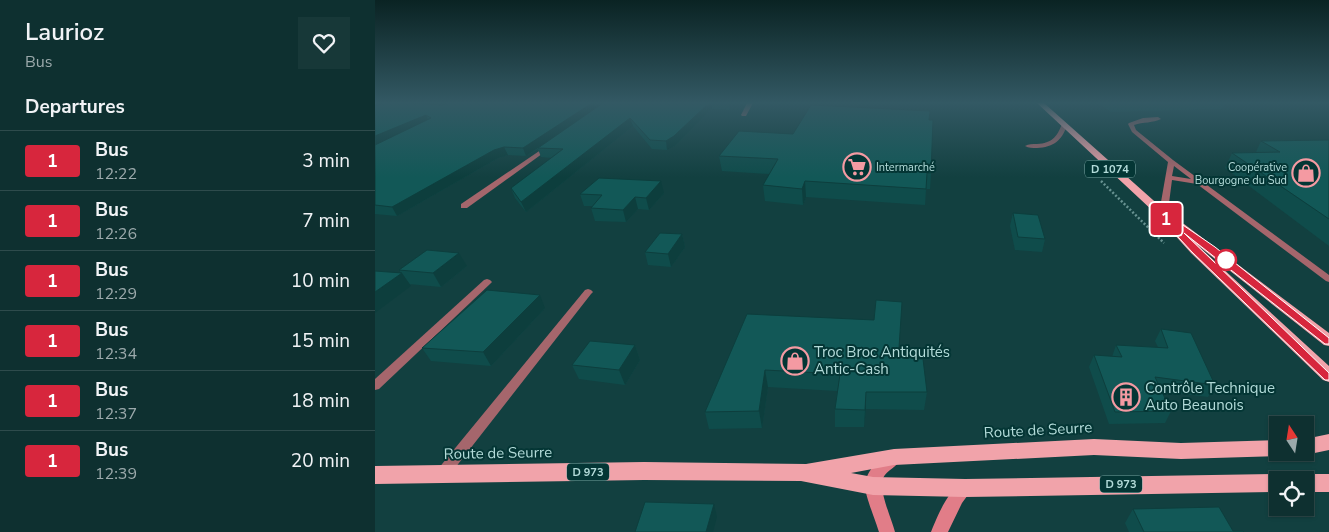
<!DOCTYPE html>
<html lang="en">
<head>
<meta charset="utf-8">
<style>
  body { margin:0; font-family:"Nunito Sans",sans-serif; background:#173838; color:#f1f3f6; height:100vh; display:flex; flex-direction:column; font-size:19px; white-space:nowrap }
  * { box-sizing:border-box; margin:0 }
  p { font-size:16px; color:#9ba9ab }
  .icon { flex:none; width:28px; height:28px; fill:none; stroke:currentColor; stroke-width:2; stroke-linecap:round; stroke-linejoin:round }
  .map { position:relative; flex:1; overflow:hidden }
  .drawer { display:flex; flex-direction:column; background:#0e3030; width:375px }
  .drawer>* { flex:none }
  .badge { padding:0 10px; border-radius:4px; font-size:18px; line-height:32px }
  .needle { width:32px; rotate:348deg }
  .buttons { position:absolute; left:894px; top:416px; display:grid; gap:10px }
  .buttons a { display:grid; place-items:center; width:45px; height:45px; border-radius:0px; background:#0e3030; box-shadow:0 1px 4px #0004,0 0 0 1px #2e4b4c; font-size:25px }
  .map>.badge { position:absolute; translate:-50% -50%; box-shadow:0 0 0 2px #fff }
  h2 { padding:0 25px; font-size:19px; line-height:45px }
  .round { display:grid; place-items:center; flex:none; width:52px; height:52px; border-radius:0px; background:#173838 }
  .head { display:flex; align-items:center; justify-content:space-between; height:85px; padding:0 25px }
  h1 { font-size:24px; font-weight:600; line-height:38px }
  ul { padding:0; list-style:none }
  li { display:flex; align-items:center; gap:15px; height:60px; padding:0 25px; border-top:1px solid #2e4b4c }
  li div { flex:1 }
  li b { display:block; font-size:19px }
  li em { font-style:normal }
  li .badge { min-width:55px; font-weight:700; text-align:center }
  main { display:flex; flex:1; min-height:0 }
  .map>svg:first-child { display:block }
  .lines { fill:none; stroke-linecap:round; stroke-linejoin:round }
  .path { stroke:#679291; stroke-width:2.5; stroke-dasharray:2 2; stroke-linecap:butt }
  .lane { fill:#a5666c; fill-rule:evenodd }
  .street { fill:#a5666c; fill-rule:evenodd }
  .secondary { fill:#e17d88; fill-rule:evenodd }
  .primary { fill:#f1a3aa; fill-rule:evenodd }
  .wall { fill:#0f4c4b }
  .shaded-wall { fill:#0d3e3d }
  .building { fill:#125857; stroke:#0d3e3d }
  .line { fill:#d7263d; stroke:#fff }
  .stop-dot { fill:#fff; stroke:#d7263d; stroke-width:2.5 }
  .labels { text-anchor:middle; stroke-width:4; stroke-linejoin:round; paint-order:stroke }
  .far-poi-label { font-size:11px; fill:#b3dbd9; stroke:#043635; text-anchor:start }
  .shield { fill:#043635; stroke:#7eaaa8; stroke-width:1 }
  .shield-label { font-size:11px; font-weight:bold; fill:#b3dbd9 }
  .near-poi-label { font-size:15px; fill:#b3dbd9; stroke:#043635; text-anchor:start }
  .near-street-label { font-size:15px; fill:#b3dbd9; stroke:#043635 }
</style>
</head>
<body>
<main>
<section class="drawer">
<div class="head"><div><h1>Laurioz</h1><p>Bus</p></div><a class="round"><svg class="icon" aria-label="heart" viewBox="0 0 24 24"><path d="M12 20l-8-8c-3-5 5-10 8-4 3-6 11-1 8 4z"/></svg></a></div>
<h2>Departures</h2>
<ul>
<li><span class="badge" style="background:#d7263d;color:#fff">1</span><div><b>Bus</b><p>12:22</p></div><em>3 min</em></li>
<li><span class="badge" style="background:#d7263d;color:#fff">1</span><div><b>Bus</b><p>12:26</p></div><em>7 min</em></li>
<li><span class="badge" style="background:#d7263d;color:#fff">1</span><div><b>Bus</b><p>12:29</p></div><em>10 min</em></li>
<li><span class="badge" style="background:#d7263d;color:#fff">1</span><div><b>Bus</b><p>12:34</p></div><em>15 min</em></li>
<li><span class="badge" style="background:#d7263d;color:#fff">1</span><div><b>Bus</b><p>12:37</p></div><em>18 min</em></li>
<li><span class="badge" style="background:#d7263d;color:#fff">1</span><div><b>Bus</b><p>12:39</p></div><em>20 min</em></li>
</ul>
</section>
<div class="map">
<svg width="954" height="532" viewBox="0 0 954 532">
  <rect width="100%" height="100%" fill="#124040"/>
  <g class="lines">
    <path class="path" d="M726,181L789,243"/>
    <g class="lane">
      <path d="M768,118L783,117L786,119C778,123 768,122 759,125L761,130L798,160L954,275V282L951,281L822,184L797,180L794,203L786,212H780L779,210L786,202L793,162L757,132L753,124L754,123ZM799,166L816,179L797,176Z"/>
      <path d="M687,124L692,125C687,141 678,147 662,148C657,148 654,148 650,146C654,144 657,144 662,144C677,143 682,137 687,124Z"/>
      <path d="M112,279L115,280L117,282L115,284L4,389L0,390V379L109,280Z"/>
      <path d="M213,289L216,290L218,292L216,294L73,477L68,479L63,477L61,473L63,469L210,290Z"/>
    </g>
    <g class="street">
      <path d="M372,103H378L371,116H367L366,115Z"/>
      <path d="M176,143L178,144V146L92,208H86V204Z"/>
    </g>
    <g class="secondary">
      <path d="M519,451L524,453L527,458C522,467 512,470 508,478C503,489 517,520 520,532H504C501,522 490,495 490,486C490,471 506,456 519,451Z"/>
      <path d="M590,481L596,483L598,488L587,503L573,532H556C562,517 574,487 590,481Z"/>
    </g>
    <g class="primary">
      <path d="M662,103H669L787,208L802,223L809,224L954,333V346L949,345L821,244L954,366V382L948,380L816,253L779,212Z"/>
      <path d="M954,434V450L930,455L923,453L930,452V439Z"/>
      <path d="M719,439L806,443L902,440V452H909L902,456L806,459L719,455L519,465L476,473L498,477L590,479L902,474L909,477L910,480H902V492L590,497L498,495L426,481L269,480L0,484V466L269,462L431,464L519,449Z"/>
      <path d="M930,474H954V492H930V480H922L923,477Z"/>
    </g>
  </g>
  <g class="wall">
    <path d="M112,103H220L222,107L228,103H354L355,110L337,109L301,145L292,150L277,149L258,126L151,212L140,198L136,188L177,158L166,157L163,149L151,156L133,155L123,158L22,216L0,214V106Z"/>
    <path d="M723,103H849L847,109L736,112Z"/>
    <path d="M418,134L556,173L555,189H551L550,205L431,197L428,205L390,201L388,185L395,174L347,171L344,156Z"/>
    <path d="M954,140V246L850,168L857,153L881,152L886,141Z"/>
    <path d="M289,193L274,210L263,209L251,222L220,221L216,208L217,206H209L205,194Z"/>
    <path d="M638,213L670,239L667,252L640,250L635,226Z"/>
    <path d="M307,234L310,247L296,267L273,265L270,252Z"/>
    <path d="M92,266L66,287L34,284L36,286L24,270Z"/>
    <path d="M170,308L116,366L56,361L47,348Z"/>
    <path d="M372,314L524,348L542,359L552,392L549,410L491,409L489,427H460V409L462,391L393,387L387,428L334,429L330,412Z"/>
    <path d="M786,329L840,385L833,397L786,391L796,411L790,423L734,424L714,367L719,355L737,357L741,345L783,347L780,341Z"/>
    <path d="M260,345L265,360L250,385L204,379L197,365Z"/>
    <path d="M758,509L858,531L869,532H754L750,523Z"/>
  </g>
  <g class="shaded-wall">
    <path d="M217,103H220L222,108L151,156L148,148Z"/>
    <path d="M334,103H336L337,109L301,145L292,150L291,141Z"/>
    <path d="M51,115L54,122L0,146V136Z"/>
    <path d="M255,118L258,126L151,212L146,202Z"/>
    <path d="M129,147L133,155L123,158L22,216L17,207L119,150Z"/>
    <path d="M286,181L289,193L274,210L271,198Z"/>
    <path d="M430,181L431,197L428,205L427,189Z"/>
    <path d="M260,197L263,209L251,222L248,210Z"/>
    <path d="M307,234L310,247L296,267L293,254Z"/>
    <path d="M84,253L92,266L66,287L58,273Z"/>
    <path d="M27,273L36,286L0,313V292Z"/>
    <path d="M165,295L170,308L116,366L108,352Z"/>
    <path d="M260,345L265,360L250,385L244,370Z"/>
    <path d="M390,370L393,387L387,428L384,411Z"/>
    <path d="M491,392V409L489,427L490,410Z"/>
    <path d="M339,504L342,517L338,532H331Z"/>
  </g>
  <g class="building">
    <path d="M8,103H35L67,105L72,103H217L148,148L129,147L119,150L17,207L0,205V145L56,118L51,115L0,136V106Z"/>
    <path d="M228,103H334L299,136L291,141L275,140L255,118L146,202L136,188L188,149L163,148Z"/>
    <path d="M436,105L555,111L554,120H558L556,173H552L551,189L430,181L427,189L388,185L403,159L344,156L364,131L418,134Z"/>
    <path d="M954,140V219L857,153L905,152L886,141Z"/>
    <path d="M224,178L286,181L271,198L260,197L248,210L216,208L227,195L205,194Z"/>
    <path d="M638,213L663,215L670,239L643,237Z"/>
    <path d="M285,233L307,234L293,254L270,252Z"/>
    <path d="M52,250L84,253L58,273L24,270Z"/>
    <path d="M0,271L27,273L0,292Z"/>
    <path d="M112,290L165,295L108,352L47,348Z"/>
    <path d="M501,300L527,302L524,348H541L542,359H548L552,392H491L490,410L460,409L465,374L390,370L384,411L330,412L372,314L499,320Z"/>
    <path d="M786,329L816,333L840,385L780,377L796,411L740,412L719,355L747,357L741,345L793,348Z"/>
    <path d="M215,341L260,345L244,370L197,365Z"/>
    <path d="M270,502L339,504L331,532H260Z"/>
    <path d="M844,507L858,531H868L869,532H769L758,509Z"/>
  </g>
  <linearGradient id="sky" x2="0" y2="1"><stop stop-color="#0a2323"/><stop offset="0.58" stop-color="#335964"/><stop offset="1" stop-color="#335964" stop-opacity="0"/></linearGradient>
  <rect width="954" height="177" fill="url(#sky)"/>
  <path class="line" d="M783,208L840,247L954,338V344H950L809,233L954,373V380H950L817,252L780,212L779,210Z"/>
  <defs>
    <g id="supermarket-ring" transform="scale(1.4375)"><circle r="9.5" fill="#043635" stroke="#f49aa2" stroke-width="1.5"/><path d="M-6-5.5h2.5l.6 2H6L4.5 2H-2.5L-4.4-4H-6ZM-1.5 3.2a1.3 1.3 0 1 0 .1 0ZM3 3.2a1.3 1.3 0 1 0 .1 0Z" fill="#f49aa2"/></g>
    <g id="shop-ring" transform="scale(1.4375)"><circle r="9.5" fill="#043635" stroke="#f49aa2" stroke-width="1.5"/><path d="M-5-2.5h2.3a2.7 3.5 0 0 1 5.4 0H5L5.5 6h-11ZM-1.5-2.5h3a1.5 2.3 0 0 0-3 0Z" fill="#f49aa2"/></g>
    <g id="building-ring" transform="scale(1.4375)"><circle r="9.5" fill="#043635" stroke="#f49aa2" stroke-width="1.5"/><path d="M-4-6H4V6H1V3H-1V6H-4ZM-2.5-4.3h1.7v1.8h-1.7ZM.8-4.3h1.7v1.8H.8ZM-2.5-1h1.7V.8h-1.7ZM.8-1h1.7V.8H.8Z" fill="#f49aa2"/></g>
  </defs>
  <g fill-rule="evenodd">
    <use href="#supermarket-ring" x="482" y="167"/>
    <use href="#shop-ring" x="931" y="173"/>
    <use href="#shop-ring" x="420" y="361"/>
    <use href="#building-ring" x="751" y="397"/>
  </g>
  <circle class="stop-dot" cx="851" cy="260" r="10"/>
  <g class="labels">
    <g class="far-poi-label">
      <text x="501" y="171">Intermarché</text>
      <text x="912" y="171" text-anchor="end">Coopérative<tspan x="912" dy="13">Bourgogne du Sud</tspan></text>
    </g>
    <g class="shield">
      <rect x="710" y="160.5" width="50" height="17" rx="4"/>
      <rect x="192" y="463.5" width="42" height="17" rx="4"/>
      <rect x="725" y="475.5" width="42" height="17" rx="4"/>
    </g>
    <g class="shield-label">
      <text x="735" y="173">D 1074</text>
      <text x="213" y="476">D 973</text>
      <text x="746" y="488">D 973</text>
    </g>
    <g class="near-poi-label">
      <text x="439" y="357">Troc Broc Antiquités<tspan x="439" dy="17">Antic-Cash</tspan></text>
      <text x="770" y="393">Contrôle Technique<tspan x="770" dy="17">Auto Beaunois</tspan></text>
    </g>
    <g class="near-street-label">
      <text transform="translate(663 430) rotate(-3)" y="5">Route de Seurre</text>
      <text transform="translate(123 453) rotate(-1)" y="5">Route de Seurre</text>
    </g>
  </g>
</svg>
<div class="buttons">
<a><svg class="needle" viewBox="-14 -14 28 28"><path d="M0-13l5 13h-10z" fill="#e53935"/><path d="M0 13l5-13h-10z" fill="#9ba9ab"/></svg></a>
<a><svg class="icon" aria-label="locate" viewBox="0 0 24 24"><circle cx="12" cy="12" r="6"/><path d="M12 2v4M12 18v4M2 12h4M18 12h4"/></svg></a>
</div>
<b class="badge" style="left:791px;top:219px;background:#d7263d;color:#fff">1</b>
</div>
</main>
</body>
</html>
